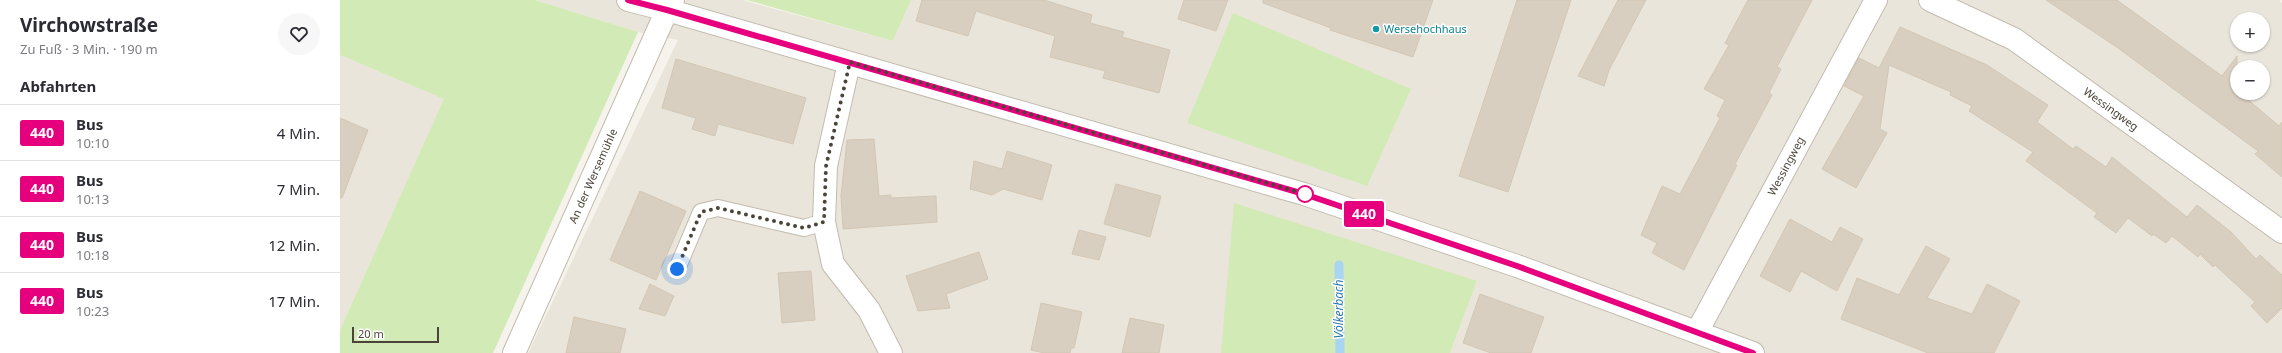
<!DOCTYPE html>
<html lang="de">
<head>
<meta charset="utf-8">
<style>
  body { margin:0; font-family:"Noto Sans",sans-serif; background:#f7f7f7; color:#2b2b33; height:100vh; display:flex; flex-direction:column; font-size:15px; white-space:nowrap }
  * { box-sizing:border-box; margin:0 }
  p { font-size:13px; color:#7c7c81 }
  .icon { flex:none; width:22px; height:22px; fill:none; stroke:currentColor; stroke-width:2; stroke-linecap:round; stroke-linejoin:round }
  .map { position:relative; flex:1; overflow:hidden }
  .panel { display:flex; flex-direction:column; background:#fff; width:340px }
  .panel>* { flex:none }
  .badge { padding:0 8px; border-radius:3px; font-size:14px; line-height:26px }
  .fabs { position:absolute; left:1890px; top:12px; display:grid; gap:8px }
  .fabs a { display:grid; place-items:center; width:40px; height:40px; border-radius:50%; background:#fff; box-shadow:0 1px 3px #0004; font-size:20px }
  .scale { position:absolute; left:12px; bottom:10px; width:87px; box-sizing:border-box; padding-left:4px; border:2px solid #4b4439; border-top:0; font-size:11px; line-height:14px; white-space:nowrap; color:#4b4439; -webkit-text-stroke:3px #fff; paint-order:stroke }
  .you { position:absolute; width:20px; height:20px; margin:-10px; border:3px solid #fff; border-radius:50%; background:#1a73e8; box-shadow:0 0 0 6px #1a73e833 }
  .map>.badge { position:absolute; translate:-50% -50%; box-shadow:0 0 0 2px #fff }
  h2 { padding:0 20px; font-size:15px; line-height:36px }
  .round { display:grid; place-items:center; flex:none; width:42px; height:42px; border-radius:21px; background:#f7f7f7 }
  .head { display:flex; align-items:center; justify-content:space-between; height:68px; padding:0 20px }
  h1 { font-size:19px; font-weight:700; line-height:30px }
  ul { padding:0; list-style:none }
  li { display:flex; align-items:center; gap:12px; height:56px; padding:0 20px; border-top:1px solid #e1e1e2 }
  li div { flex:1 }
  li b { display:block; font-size:15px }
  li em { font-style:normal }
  li .badge { min-width:44px; font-weight:700; text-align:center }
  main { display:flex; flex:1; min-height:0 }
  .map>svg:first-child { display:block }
  .residential { fill:#eae5da; fill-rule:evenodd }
  .green { fill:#d2eab5 }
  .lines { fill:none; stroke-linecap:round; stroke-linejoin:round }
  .stream { stroke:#a9d4f2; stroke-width:9 }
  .building { fill:#d8cfc1; stroke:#d3c7b4 }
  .service-casing { stroke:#c2bbae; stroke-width:18 }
  .minor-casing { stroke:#c2bbae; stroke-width:24 }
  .service { stroke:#fff; stroke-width:16 }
  .minor { stroke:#fff; stroke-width:22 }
  .line-casing { stroke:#fff; stroke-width:9 }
  .line { stroke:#e6007e; stroke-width:6 }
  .walk { stroke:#4b4439; stroke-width:4; stroke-dasharray:0 7.2 }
  .culture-dot { fill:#0f9aa8; stroke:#fff; stroke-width:1.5 }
  .stop-dot { fill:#fff; stroke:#e6007e; stroke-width:2 }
  .labels { text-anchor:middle; stroke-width:3; stroke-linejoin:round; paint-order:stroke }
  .culture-label { font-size:11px; fill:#0d838f; stroke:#fff; text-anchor:start }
  .street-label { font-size:11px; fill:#4b4439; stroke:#fff }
  .water-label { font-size:12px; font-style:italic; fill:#2e7ab2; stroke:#fff }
</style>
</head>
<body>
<main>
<section class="panel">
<div class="head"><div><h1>Virchowstraße</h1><p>Zu Fuß · 3 Min. · 190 m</p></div><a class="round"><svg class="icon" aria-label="heart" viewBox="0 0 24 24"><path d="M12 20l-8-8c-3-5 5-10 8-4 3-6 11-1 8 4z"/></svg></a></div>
<h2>Abfahrten</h2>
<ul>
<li><span class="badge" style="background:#e6007e;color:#fff">440</span><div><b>Bus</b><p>10:10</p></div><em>4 Min.</em></li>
<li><span class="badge" style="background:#e6007e;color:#fff">440</span><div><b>Bus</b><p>10:13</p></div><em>7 Min.</em></li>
<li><span class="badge" style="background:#e6007e;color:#fff">440</span><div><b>Bus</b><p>10:18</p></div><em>12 Min.</em></li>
<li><span class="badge" style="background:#e6007e;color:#fff">440</span><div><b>Bus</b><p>10:23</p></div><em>17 Min.</em></li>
</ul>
</section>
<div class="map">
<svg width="1942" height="353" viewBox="0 0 1942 353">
  <rect width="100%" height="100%" fill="#f6f3ec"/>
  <g class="residential">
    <path d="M195,0H402L553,41L571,0H1939L1942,3V353H1110L1137,281L882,353H188L338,40L298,32ZM1897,19H1923V45H1897ZM1897,67H1923V93H1897Z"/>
    <path d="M0,55L105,99L0,330Z"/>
  </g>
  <g class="green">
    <path d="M0,0H195L298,32L153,353H0V330L104,99L0,55Z"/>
    <path d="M407,0H571L553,41Z"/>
    <path d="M893,13L1071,89L1027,186L847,123Z"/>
    <path d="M894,203L1137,281L1110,353H881Z"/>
  </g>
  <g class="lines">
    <path class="stream" d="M999,265L1000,353"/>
  </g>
  <g class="building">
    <path d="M582,0H704L752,15L750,23L784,32L782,37L830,50L819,93L763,78L765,71L710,57L715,36L636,11L628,36L576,21Z"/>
    <path d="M844,0H888L876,31L838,19Z"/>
    <path d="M923,0H1093L1073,57L990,30L991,28L923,3Z"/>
    <path d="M1177,0H1231L1168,192L1119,176Z"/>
    <path d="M1278,0H1306L1269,70L1264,86L1238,76Z"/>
    <path d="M1408,0H1472L1437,67L1441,69L1429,93L1432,95L1395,164L1397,165L1344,270L1312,253L1317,243L1301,235L1322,186L1340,194L1380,118L1377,116L1385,100L1364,89L1389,45L1385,43Z"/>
    <path d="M1706,0H1777L1882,76L1897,56V93H1900L1939,126L1942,122V177L1915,154L1918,151L1778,48Z"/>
    <path d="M1560,27L1647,65L1708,105L1697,122L1733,149L1736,146L1766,167L1772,157L1847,217L1857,205L1891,232L1916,259L1920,255L1942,275V308L1927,323L1911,306L1915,302L1875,265L1873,267L1860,254L1858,257L1832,236L1826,243L1813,234L1812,236L1788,218L1776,233L1754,217L1757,213L1686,161L1693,152L1629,111L1632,106L1610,95L1611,92L1549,65L1540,129L1547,133L1516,188L1482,169L1524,96L1504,86L1519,58L1539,68Z"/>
    <path d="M336,59L466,98L453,144L378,124L375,136L352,129L356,118L322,108Z"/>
    <path d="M0,118L28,130L2,198H0Z"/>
    <path d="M534,139L539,196L551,195V198L596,196L597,222L503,229L501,196L507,140Z"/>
    <path d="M667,151L712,165L702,200L663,189L652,195L630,189L634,161L662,169Z"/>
    <path d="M776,184L821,196L810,237L764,224Z"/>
    <path d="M300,191L346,211L316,280L270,260Z"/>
    <path d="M1450,219L1492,242L1500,227L1523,239L1497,291L1461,271L1450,292L1420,276Z"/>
    <path d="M739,230L766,237L759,260L732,254Z"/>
    <path d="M1586,246L1610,259L1587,298L1632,314L1647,284L1680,301L1654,353H1588L1501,319L1517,278L1559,295Z"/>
    <path d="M639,252L648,279L606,294L610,308L578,311L566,276Z"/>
    <path d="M471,271L475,320L442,323L438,273Z"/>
    <path d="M310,284L334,296L325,316L299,309Z"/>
    <path d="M1140,294L1204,317L1191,353H1151L1123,343Z"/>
    <path d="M701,303L742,312L734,348H731L730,353H704L691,350Z"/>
    <path d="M234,317L286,329L280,353H226Z"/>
    <path d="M790,318L824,325L819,353H782Z"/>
  </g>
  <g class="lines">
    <g class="service-casing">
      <path id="service" d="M337,269L361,212L378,208L464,228L484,222"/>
    </g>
    <g class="minor-casing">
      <g id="minor">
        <path d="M288,0L327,10L964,194L1177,266L1413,353"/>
        <path d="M1590,0L1674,39L1942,232"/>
        <path d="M509,63L486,166L484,222L493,264L529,310L551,353"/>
        <path d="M1357,332L1536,0"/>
        <path d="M174,353L327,10L333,0"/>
      </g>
    </g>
    <use href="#service" class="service"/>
    <use href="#minor" class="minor"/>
  </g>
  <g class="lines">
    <g class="line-casing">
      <path id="line" d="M288,0L327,10L964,194L1177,266L1413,353"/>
    </g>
    <use href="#line" class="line"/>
    <path class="walk" d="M337,269L361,212L378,208L464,228L484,222L486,166L510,62L965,194"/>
  </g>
  <circle class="culture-dot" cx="1036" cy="29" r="4"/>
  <circle class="stop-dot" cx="965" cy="194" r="8"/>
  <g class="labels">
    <g class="culture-label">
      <text x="1044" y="33">Wersehochhaus</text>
    </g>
    <g class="street-label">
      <text transform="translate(1771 109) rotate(36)" y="4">Wessingweg</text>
      <text transform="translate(1446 166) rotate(-62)" y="4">Wessingweg</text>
      <text transform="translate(253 176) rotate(-66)" y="4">An der Wersemühle</text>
    </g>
    <g class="water-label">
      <text transform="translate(999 309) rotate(-90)" y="4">Völkerbach</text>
    </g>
  </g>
</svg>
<div class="fabs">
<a>+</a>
<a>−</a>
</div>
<div class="scale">20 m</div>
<div class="you" style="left:337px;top:269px"></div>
<b class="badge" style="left:1024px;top:214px;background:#e6007e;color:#fff">440</b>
</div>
</main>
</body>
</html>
